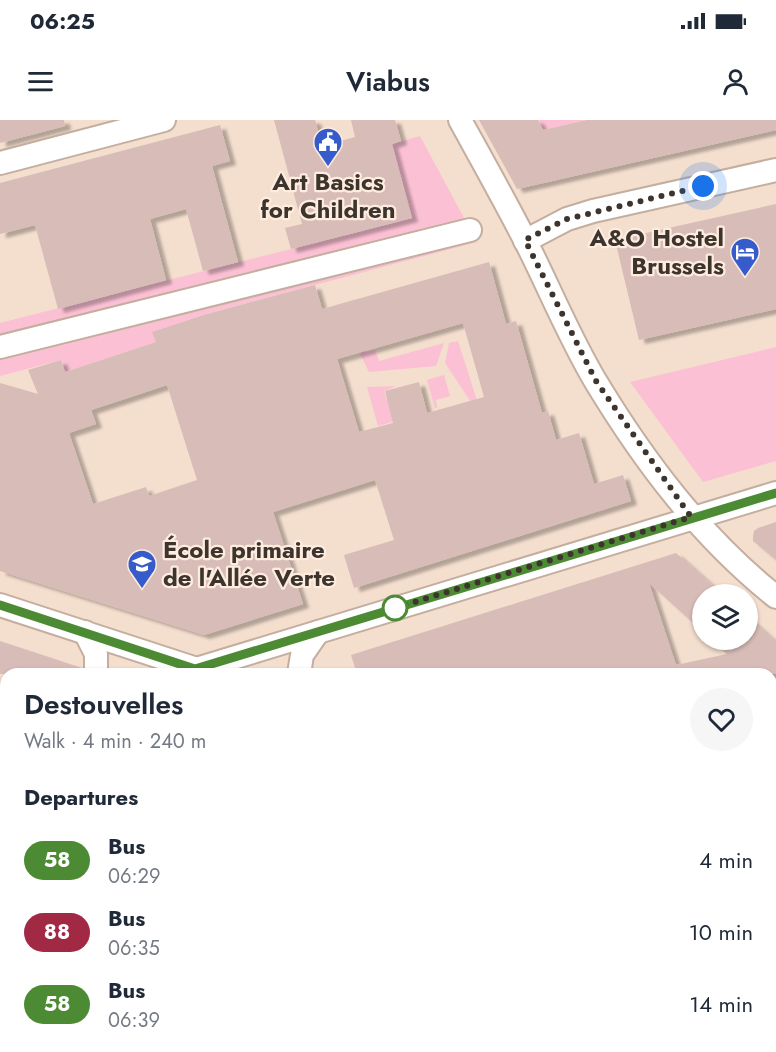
<!DOCTYPE html>
<html lang="en">
<head>
<meta charset="utf-8">
<style>
  body { margin:0; font-family:Jost,sans-serif; background:#f6f6f7; color:#1f2937; height:100vh; display:flex; flex-direction:column; font-size:22px; white-space:nowrap }
  * { box-sizing:border-box; margin:0 }
  p { font-size:20px; color:#747a83 }
  .icon { flex:none; width:33px; height:33px; fill:none; stroke:currentColor; stroke-width:2; stroke-linecap:round; stroke-linejoin:round }
  .map { position:relative; flex:1; overflow:hidden }
  .drawer { position:absolute; left:0px; top:548px; width:777px; height:386px; display:flex; flex-direction:column; background:#fff; border-radius:18px 18px 0 0; box-shadow:0 2px 4px #0004 }
  .drawer>* { flex:none }
  .badge { padding:0 12px; border-radius:20px; font-size:21px; line-height:39px }
  .tools { position:absolute; left:692px; top:464px; display:grid; gap:12px }
  .tools a { display:grid; place-items:center; width:66px; height:66px; border-radius:50%; background:#fff; box-shadow:0 2px 4px #0004; font-size:30px }
  .you { position:absolute; width:30px; height:30px; margin:-15px; border:4px solid #fff; border-radius:50%; background:#1a73e8; box-shadow:0 0 0 9px #1a73e833 }
  .map>.badge { position:absolute; translate:-50% -50%; box-shadow:0 0 0 3px #fff }
  h2 { padding:0 24px; font-size:22px; line-height:54px }
  .round { display:grid; place-items:center; flex:none; width:63px; height:63px; border-radius:32px; background:#f6f6f7 }
  .head { display:flex; align-items:center; justify-content:space-between; height:102px; padding:0 24px }
  h1 { font-size:28px; font-weight:600; line-height:45px }
  ul { padding:0; list-style:none }
  li { display:flex; align-items:center; gap:18px; height:72px; padding:0 24px }
  li div { flex:1 }
  li b { display:block; font-size:22px }
  li em { font-style:normal }
  li .badge { min-width:66px; font-weight:700; text-align:center }
  .status { display:flex; justify-content:space-between; align-items:center; height:42px; padding:0 30px; background:#fff; direction:ltr }
  .status svg { height:16px; fill:currentColor }
  header { display:flex; justify-content:space-between; align-items:center; height:78px; padding:0 24px; background:#fff; font-size:27px; font-weight:600 }
  .map>svg:first-child { display:block }
  .green { fill:#fbc0d3 }
  .building { fill:#d8bcb8; fill-rule:evenodd; filter:url(#shadow) }
  .lines { fill:none; stroke-linecap:round; stroke-linejoin:round }
  .street-casing { stroke:#c3ae9f; stroke-width:26 }
  .street { stroke:#fff; stroke-width:22 }
  .line-casing { stroke:#fff; stroke-width:14 }
  .line { stroke:#4c8b33; stroke-width:9 }
  .walk { stroke:#3d342e; stroke-width:6; stroke-dasharray:0 10.8 }
  .stop-dot { fill:#fff; stroke:#4c8b33; stroke-width:3 }
  .labels { text-anchor:middle; stroke-width:4.5; stroke-linejoin:round; paint-order:stroke }
  .poi-label { font-size:24px; font-weight:bold; fill:#3d342e; stroke:#feecdf }
</style>
</head>
<body>
<div class="status"><b>06:25</b><svg viewBox="0 0 49 12"><path d="M0 12V9h3v3zM5 12V6h3v6zM10 12V3h3v9zM15 12V0h3v12zM26 1h20v11H26zM47 4h2v5h-2z"/></svg></div>
<header><svg class="icon" aria-label="menu" viewBox="0 0 24 24"><path d="M4 6h16M4 12h16M4 18h16"/></svg>Viabus<svg class="icon" aria-label="person" viewBox="0 0 24 24"><circle cx="12" cy="8" r="4"/><path d="M4 21q1-7 8-7t8 7"/></svg></header>
<div class="map">
<svg width="776" height="932" viewBox="0 0 776 932">
  <defs>
    <filter id="shadow"><feDropShadow dx="6" dy="4" stdDeviation="1.5" flood-color="#0004"/></filter>
  </defs>
  <rect width="100%" height="100%" fill="#f4dece"/>
  <g class="green">
    <path d="M538,0H587L543,10Z"/>
    <path d="M420,16L477,122L210,193L153,212L156,222L65,252L61,240L0,256V203L393,103L392,24Z"/>
    <path d="M352,180L366,232L375,230L379,241L444,223L436,246L369,252L360,234L347,184Z"/>
    <path d="M458,221L480,290L477,291L445,243L449,223Z"/>
    <path d="M776,227V341L703,362L630,262Z"/>
    <path d="M444,255L450,276L436,280L437,288H435L427,260Z"/>
    <path d="M396,266L384,271L387,281L400,279L405,298L378,306L367,267Z"/>
  </g>
  <g class="building">
    <path d="M0,0H64L65,6L0,23Z"/>
    <path d="M274,0H315L322,26L355,17L351,0H395L401,21L392,24L412,98L291,129L285,108L302,104Z"/>
    <path d="M479,0H538L543,10L587,0H776V10L517,69Z"/>
    <path d="M220,5L230,41L212,46L238,142L203,151L186,89L150,99L166,160L58,189L35,105L0,114V63Z"/>
    <path d="M776,84V189L639,220L615,120Z"/>
    <path d="M489,142L506,204L516,201L542,293L548,291L556,320L579,313L594,364L623,355L631,381L354,468L344,435L394,420L375,360L273,392L303,484L204,515L0,451V263L38,274L28,250L61,240L65,252L156,222L152,212L207,194L315,165L322,189ZM463,203L484,277L427,293L419,262L385,271L393,303L359,312L337,239ZM167,265L197,360L149,376L146,367L93,384L69,313L96,304L91,290Z"/>
    <path d="M776,402V440L753,421V416L754,411L758,408Z"/>
    <path d="M676,433L722,474H702V511L649,463L676,545L727,534L711,519H747V496L776,522V554H357L351,535Z"/>
    <path d="M0,521L82,548V554H0Z"/>
  </g>
  <g class="lines">
    <g class="street-casing">
      <g id="street">
        <path d="M460,0C482,40 504,79 525,120C549,167 569,217 596,262C645,343 702,418 776,477"/>
        <path d="M0,43L164,0"/>
        <path d="M525,121L567,99L593,91L776,50"/>
        <path d="M0,227L470,110"/>
        <path d="M0,485L200,550"/>
        <path d="M85,512L96,534V554"/>
        <path d="M180,554L776,373"/>
        <path d="M299,554L302,535L318,512"/>
        <path d="M0,611L6,609"/>
        <path d="M771,729L776,731"/>
        <path d="M771,901L776,900"/>
        <path d="M337,927V932"/>
        <path d="M116,932V927"/>
        <path d="M357,932L419,927"/>
      </g>
    </g>
    <use href="#street" class="street"/>
  </g>
  <g class="lines">
    <g class="line-casing">
      <path id="line" d="M0,485L195,549L776,373"/>
    </g>
    <use href="#line" class="line"/>
    <path class="walk" d="M395,488L691,397L596,261L525,120L567,99L703,66"/>
  </g>
  <defs>
    <g id="civic-pin" transform="scale(1.5)"><path d="M0 17L-7.5 6A9.5 9.5 0 1 1 7.5 6Z" fill="#365ccc" stroke="#feecdf"/><path d="M-.6-6.5H3V-4.5H.6V-3L4-1V1h2V6H-6V1h2V-1L-.6-3ZM-1.2 2.5V6h2.4V2.5Z" fill="#fff"/></g>
    <g id="hotel-pin" transform="scale(1.5)"><path d="M0 17L-7.5 6A9.5 9.5 0 1 1 7.5 6Z" fill="#365ccc" stroke="#feecdf"/><path d="M-6-4.5h1.5V1H6V5H4.5V3h-9V5H-6ZM-4 0a1.8 1.8 0 1 1 3.6 0ZM.5 0V-2.5h3Q6-2.5 6 0Z" fill="#fff"/></g>
    <g id="school-pin" transform="scale(1.5)"><path d="M0 17L-7.5 6A9.5 9.5 0 1 1 7.5 6Z" fill="#365ccc" stroke="#feecdf"/><path d="M0-5L7-2L0 1L-7-2ZM-4 1L0 2.5L4 1V4Q0 6-4 4Z" fill="#fff"/></g>
  </defs>
  <g fill-rule="evenodd">
    <use href="#civic-pin" x="328" y="22"/>
    <use href="#hotel-pin" x="745" y="132"/>
    <use href="#school-pin" x="142" y="444"/>
  </g>
  <circle class="stop-dot" cx="395" cy="488" r="12"/>
  <g class="labels">
    <g class="poi-label">
      <text x="328" y="70">Art Basics<tspan x="328" dy="28">for Children</tspan></text>
      <text x="724" y="126" text-anchor="end">A&amp;O Hostel<tspan x="724" dy="28">Brussels</tspan></text>
      <text x="163" y="438" text-anchor="start">École primaire<tspan x="163" dy="28">de l'Allée Verte</tspan></text>
    </g>
  </g>
</svg>
<div class="tools">
<a><svg class="icon" aria-label="layers" viewBox="0 0 24 24"><path d="M12 4l9 5-9 5-9-5zM3 14l9 5 9-5"/></svg></a>
</div>
<div class="you" style="left:703px;top:66px"></div>
<section class="drawer">
<div class="head"><div><h1>Destouvelles</h1><p>Walk · 4 min · 240 m</p></div><a class="round"><svg class="icon" aria-label="heart" viewBox="0 0 24 24"><path d="M12 20l-8-8c-3-5 5-10 8-4 3-6 11-1 8 4z"/></svg></a></div>
<h2>Departures</h2>
<ul>
<li><span class="badge" style="background:#4c8b33;color:#fff">58</span><div><b>Bus</b><p>06:29</p></div><em>4 min</em></li>
<li><span class="badge" style="background:#a12944;color:#fff">88</span><div><b>Bus</b><p>06:35</p></div><em>10 min</em></li>
<li><span class="badge" style="background:#4c8b33;color:#fff">58</span><div><b>Bus</b><p>06:39</p></div><em>14 min</em></li>
</ul>
</section>
</div>
</body>
</html>
